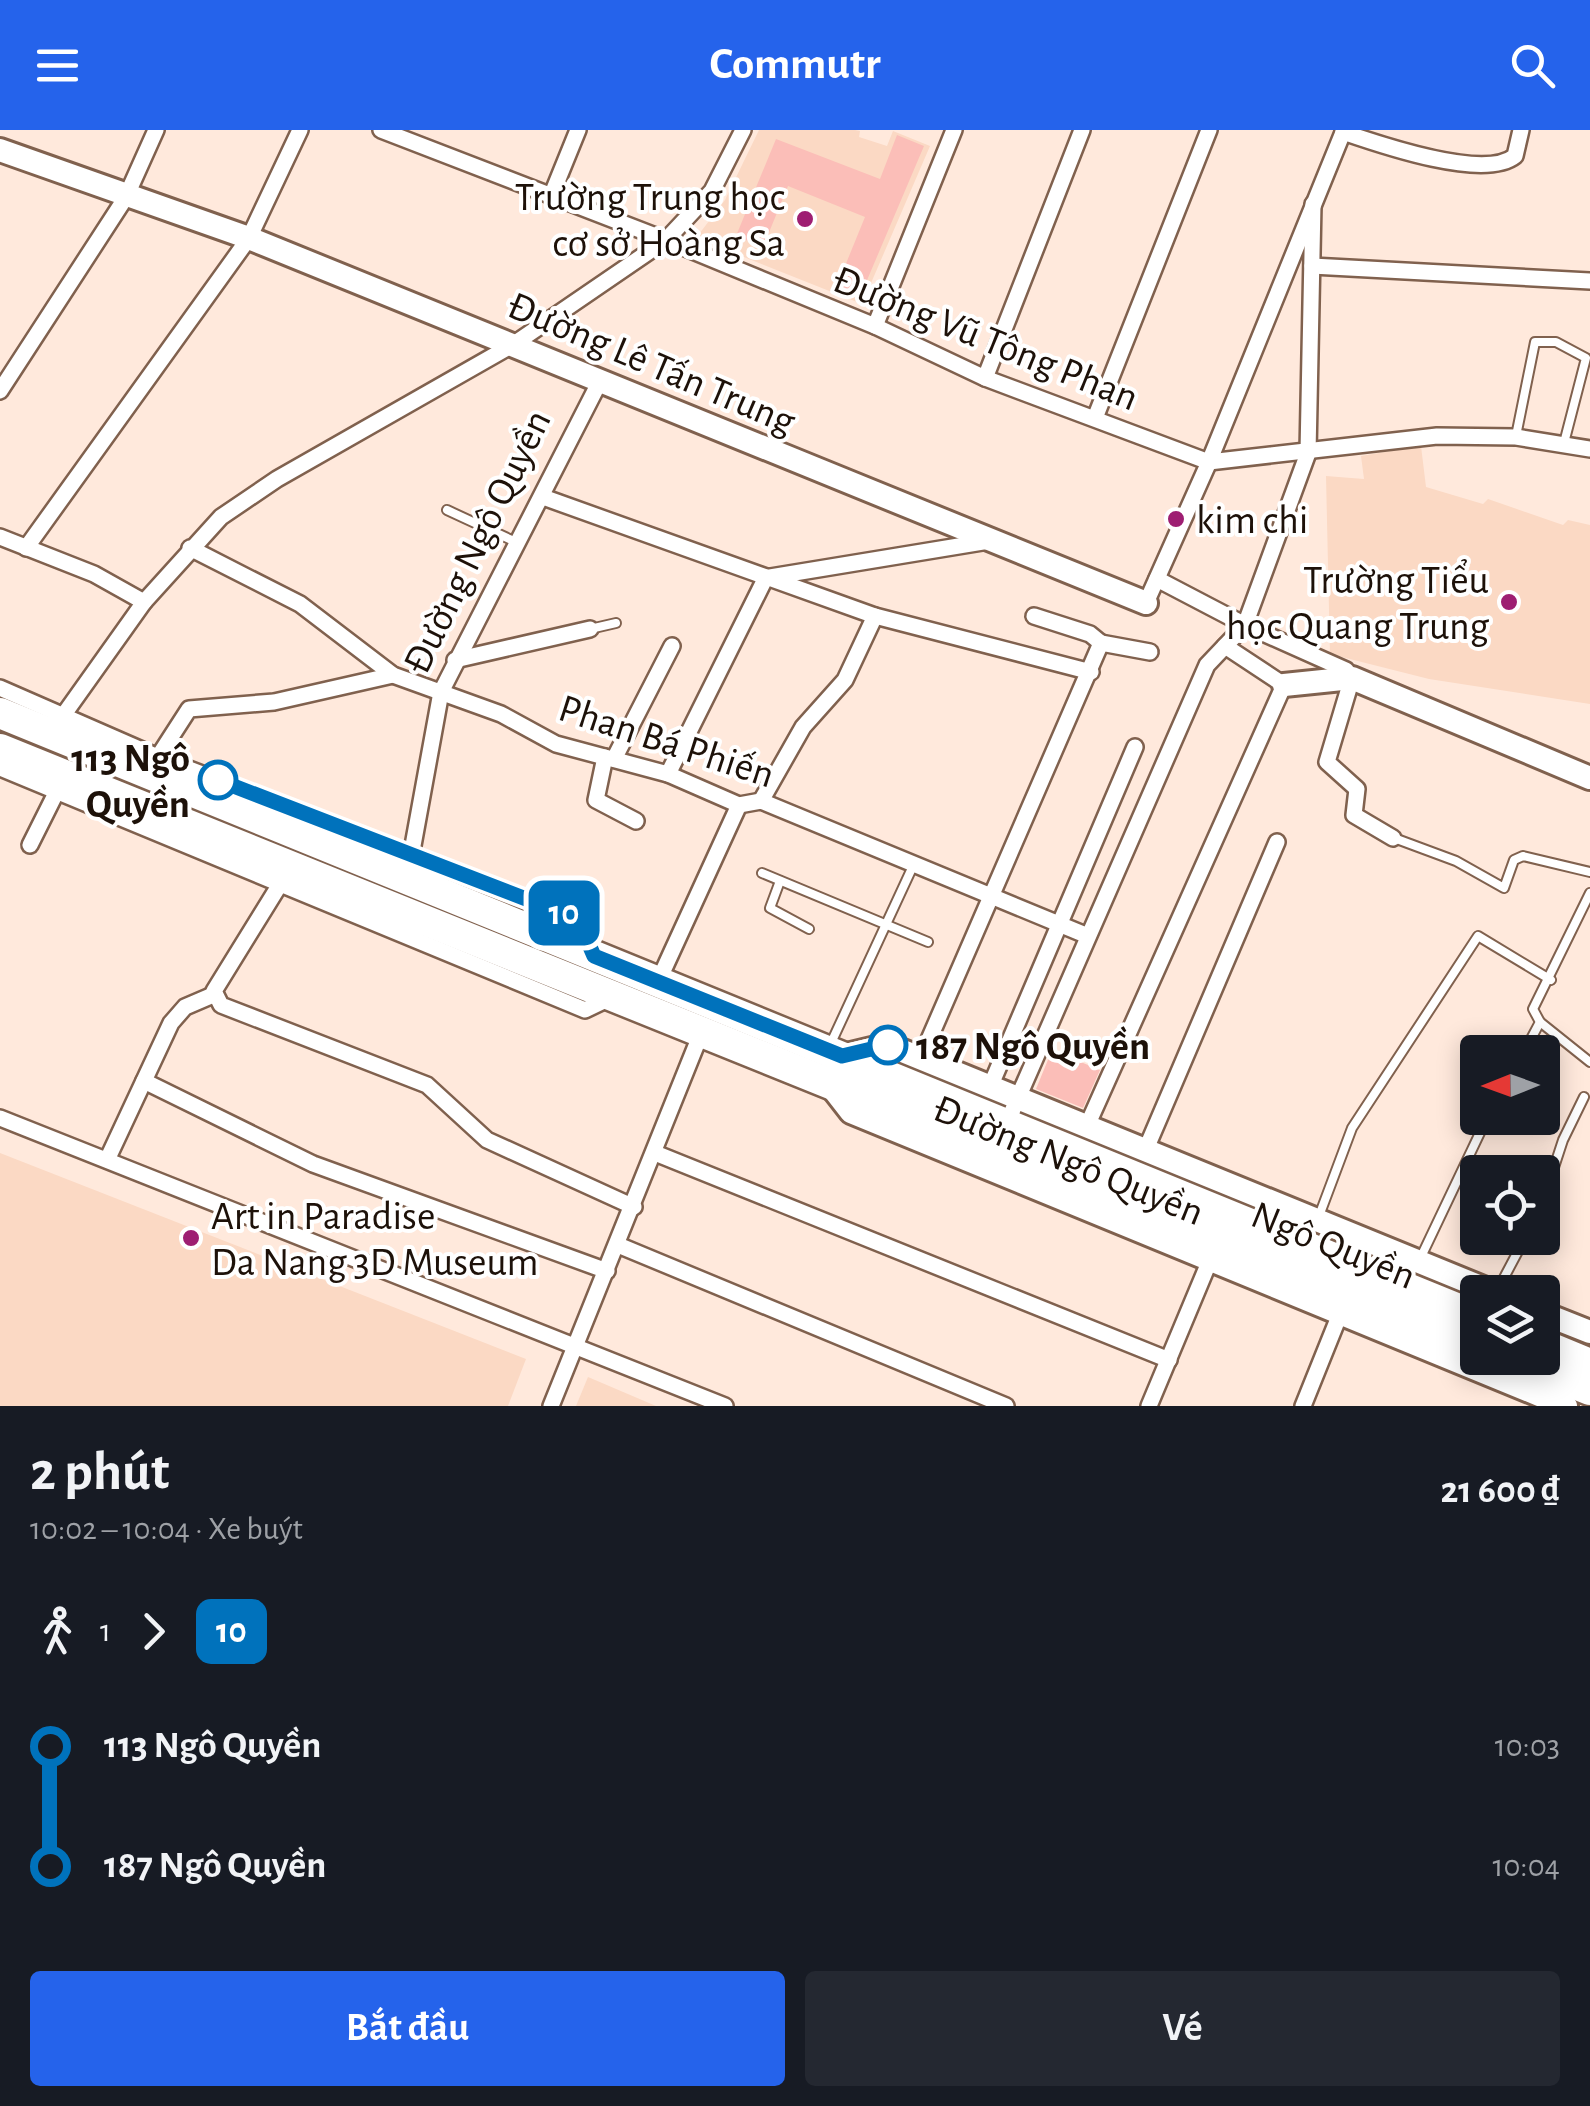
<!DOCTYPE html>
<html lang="vi">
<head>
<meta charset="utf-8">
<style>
  body { margin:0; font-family:"Alegreya Sans",sans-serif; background:#242831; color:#f1f3f6; height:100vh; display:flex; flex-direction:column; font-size:38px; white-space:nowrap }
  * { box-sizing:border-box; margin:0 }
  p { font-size:32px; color:#9ea1a6 }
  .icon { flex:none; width:55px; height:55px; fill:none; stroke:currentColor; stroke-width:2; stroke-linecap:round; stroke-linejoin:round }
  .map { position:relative; height:1276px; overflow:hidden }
  .sheet { display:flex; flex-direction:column; background:#171b24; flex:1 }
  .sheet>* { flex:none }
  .badge { padding:0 20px; border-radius:15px; font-size:35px; line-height:65px }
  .needle { width:65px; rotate:269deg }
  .buttons { position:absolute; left:1460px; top:905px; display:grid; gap:20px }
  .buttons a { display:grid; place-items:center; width:100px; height:100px; border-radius:10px; background:#171b24; box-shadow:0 5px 25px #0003; font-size:50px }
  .map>.badge { position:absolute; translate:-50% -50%; box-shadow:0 0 0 5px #fff }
  .legs { display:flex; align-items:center; gap:15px; height:110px; padding:0 30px; font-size:32px }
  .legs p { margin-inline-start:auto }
  .head { display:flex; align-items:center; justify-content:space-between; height:170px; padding:0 30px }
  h1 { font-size:55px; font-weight:700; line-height:75px }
  .cta { display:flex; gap:20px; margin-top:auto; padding:20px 30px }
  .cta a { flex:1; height:115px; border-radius:10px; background:#2563eb; color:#fff; font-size:40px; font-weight:700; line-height:115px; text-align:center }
  .cta a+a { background:#242831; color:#f1f3f6 }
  ul { padding:0 30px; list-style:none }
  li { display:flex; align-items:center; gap:35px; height:120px; font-size:38px }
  li i { display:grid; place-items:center; width:15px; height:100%; margin:0 12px; background:currentColor }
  li i::after { content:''; width:25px; height:25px; margin:-12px; border:8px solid; border-radius:50%; background:#171b24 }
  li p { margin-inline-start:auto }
  li:first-child i { background:linear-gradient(#0000 50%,currentColor 0) }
  li:last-child i { background:linear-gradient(currentColor 50%,#0000 0) }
  header { display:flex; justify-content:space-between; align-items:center; height:130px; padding:0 30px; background:#2563eb; color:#fff; font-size:45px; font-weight:700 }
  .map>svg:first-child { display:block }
  .built { fill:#fbd9c4 }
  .building { fill:#fbbeb8 }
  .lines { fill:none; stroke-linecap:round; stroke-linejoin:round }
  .lane-casing { stroke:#80614e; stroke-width:12 }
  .street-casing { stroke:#80614e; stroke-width:20 }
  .secondary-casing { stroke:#80614e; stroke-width:28 }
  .highway-casing { stroke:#80614e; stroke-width:35 }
  .lane { stroke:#fff; stroke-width:8 }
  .street { stroke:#fff; stroke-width:15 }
  .secondary { stroke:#fff; stroke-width:22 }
  .highway { stroke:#fff; stroke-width:30 }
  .line-1-casing { stroke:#fff; stroke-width:22 }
  .line-1 { stroke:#0072bc; stroke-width:15 }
  .poi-dot { fill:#9e1e72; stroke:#fff; stroke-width:4 }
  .stop-1-dot { fill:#fff; stroke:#0072bc; stroke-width:5 }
  .labels { text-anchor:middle; stroke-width:8; stroke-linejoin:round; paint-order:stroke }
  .poi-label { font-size:40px; fill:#1d1109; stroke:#fff; text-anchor:end }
  .street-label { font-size:40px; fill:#1d1109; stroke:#fff }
  .stop-label { font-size:40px; font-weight:bold; fill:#1d1109; stroke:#fff; text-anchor:end }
</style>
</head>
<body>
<header><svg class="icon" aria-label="menu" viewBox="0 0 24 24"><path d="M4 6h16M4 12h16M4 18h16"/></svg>Commutr<svg class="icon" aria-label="search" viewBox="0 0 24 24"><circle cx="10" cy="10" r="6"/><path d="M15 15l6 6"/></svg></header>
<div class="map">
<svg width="1590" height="1276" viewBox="0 0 1590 1276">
  <rect width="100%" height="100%" fill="#ffe9dc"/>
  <g class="built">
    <path d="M759,0H855L860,1L859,7L887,16L893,1L930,16L862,174L696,108L725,70Z"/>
    <path d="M1421,316L1426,357L1483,374L1488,369L1563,395L1568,390L1590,395V574L1429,549L1330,524L1326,346L1364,349L1361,326Z"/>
    <path d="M0,1023L526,1229L508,1276H0Z"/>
    <path d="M588,1247L656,1276H576Z"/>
  </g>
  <g class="building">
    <path d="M897,5L924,16L862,162L856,159L853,165L836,158L865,87L788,56L763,117L736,106L776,9L880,49Z"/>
    <path d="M1052,920L1100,940L1083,978L1036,959Z"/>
  </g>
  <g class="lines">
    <g class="lane-casing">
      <g id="lane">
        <path d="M1516,306L1535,212H1556L1586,228L1564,313"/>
        <path d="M447,380L516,412"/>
        <path d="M590,499L616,493"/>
        <path d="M1394,708L1456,731L1504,758L1514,730L1523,726L1590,742"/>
        <path d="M762,743L928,812"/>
        <path d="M780,751L770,778L809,799"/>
        <path d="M1540,892L1590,932"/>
        <path d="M831,913L913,736"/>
        <path d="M1524,922L1540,892L1533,879L1590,763"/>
        <path d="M1542,1074L1563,1010L1584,967"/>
        <path d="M1319,1086L1352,998L1478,806L1551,850"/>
        <path d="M1420,1129L1487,988"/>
        <path d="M1497,1161L1525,1108"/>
      </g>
    </g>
    <g class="street-casing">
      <g id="street">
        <path d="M381,0L666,110L875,196L985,248L1209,332L1437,306L1516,307L1590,319"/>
        <path d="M1343,2C1378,14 1484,51 1515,26L1521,0"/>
        <path d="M552,64L578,0"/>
        <path d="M1312,136L1590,151"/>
        <path d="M875,196L954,0"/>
        <path d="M985,248L1082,0"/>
        <path d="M0,261L126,67L156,0"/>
        <path d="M1095,288L1209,0"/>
        <path d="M543,367L875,486L1091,542"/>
        <path d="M0,407L94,444L144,472"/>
        <path d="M26,418L249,108L300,0"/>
        <path d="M190,418L300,474L393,545L501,584L556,614L668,644L739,675L761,671L1088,806"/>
        <path d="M770,447L989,411"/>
        <path d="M1157,449L1245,495L1346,540L1352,548L1327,632L1357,659L1354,685L1393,708"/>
        <path d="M1146,473L1209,332L1344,0"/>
        <path d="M1034,486L1090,504L1101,513"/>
        <path d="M1101,513L1150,522"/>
        <path d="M455,530L590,499"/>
        <path d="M0,558L158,627L578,789L593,822"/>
        <path d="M50,604L144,472L221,387L277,349L514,214L666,110L712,61L743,0"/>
        <path d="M158,627L189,579L274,572L393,545"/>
        <path d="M605,627L596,670L636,691"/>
        <path d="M614,629L672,516"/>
        <path d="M0,638L585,880L610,868"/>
        <path d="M668,644L766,447"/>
        <path d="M761,671L803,597L845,550L875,486"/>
        <path d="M30,715L57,661"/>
        <path d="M410,732L441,562L599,253"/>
        <path d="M282,751L214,861L221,875L427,955L487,1010L634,1077"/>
        <path d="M658,852L739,675"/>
        <path d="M921,928L1101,513"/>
        <path d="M144,951L313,1034L607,1141"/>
        <path d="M990,957L1135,617"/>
        <path d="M0,988L725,1276"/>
        <path d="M1007,993L1207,535L1245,495L1308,323L1313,74"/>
        <path d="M1087,996L1284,555L1225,516"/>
        <path d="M1146,1019L1277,712"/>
        <path d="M655,1023L1169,1230"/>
        <path d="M107,1030L171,893L185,877L213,865"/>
        <path d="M618,1115L1006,1276"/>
        <path d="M551,1276L702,901"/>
        <path d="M1149,1276L1210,1130"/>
        <path d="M1303,1276L1340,1184"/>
      </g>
    </g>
    <g class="secondary-casing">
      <g id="secondary">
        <path d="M0,20L249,108L1146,473"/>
        <path d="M1284,555L1352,548L1590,648"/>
        <path d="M842,926L888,915L1493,1162"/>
        <path d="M830,955L851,982L1566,1276"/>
        <path d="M1542,1183L1590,1202"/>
      </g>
    </g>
    <g class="highway-casing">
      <g id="highway">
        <path d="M0,583L1478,1187"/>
        <path d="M0,619L1478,1215"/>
        <path d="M1542,1214L1590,1234"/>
        <path d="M1509,1228L1590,1260"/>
      </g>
    </g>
    <use href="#lane" class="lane"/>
    <use href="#street" class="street"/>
    <use href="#secondary" class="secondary"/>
    <use href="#highway" class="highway"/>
  </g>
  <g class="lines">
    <g class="line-1-casing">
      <path id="line-1" d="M218,650L578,789L594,826L842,926L888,915"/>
    </g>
    <use href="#line-1" class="line-1"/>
  </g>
  <g class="poi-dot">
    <circle cx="805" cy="89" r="10"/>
    <circle cx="1176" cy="389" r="10"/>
    <circle cx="1509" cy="472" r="10"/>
    <circle cx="191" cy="1108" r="10"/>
  </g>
  <g class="stop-1-dot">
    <circle cx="218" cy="650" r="18"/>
    <circle cx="888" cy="915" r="18"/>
  </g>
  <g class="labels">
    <g class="poi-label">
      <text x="785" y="80">Trường Trung học<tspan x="785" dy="46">cơ sở Hoàng Sa</tspan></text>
      <text x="1196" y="403" text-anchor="start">kim chi</text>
      <text x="1489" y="463">Trường Tiểu<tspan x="1489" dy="46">học Quang Trung</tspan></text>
      <text x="211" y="1099" text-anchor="start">Art in Paradise<tspan x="211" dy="46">Da Nang 3D Museum</tspan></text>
    </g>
    <g class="street-label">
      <text transform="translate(986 207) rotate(22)" y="14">Đường Vũ Tông Phan</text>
      <text transform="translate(652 232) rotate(23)" y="14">Đường Lê Tấn Trung</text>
      <text transform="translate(476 411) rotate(-64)" y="14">Đường Ngô Quyền</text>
      <text transform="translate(667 610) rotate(18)" y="14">Phan Bá Phiến</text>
      <text transform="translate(1069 1029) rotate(22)" y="14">Đường Ngô Quyền</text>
      <text transform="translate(1334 1114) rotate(22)" y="14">Ngô Quyền</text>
    </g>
    <g class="stop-label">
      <text x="190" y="641">113 Ngô<tspan x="190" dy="46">Quyền</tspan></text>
      <text x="916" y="929" text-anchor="start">187 Ngô Quyền</text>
    </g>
  </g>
</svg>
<div class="buttons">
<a><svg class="needle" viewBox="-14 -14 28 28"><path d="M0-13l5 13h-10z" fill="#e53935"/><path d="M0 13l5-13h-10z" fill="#9ea1a6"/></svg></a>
<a><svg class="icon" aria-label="locate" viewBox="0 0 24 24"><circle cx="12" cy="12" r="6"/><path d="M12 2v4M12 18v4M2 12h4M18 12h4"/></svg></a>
<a><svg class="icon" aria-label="layers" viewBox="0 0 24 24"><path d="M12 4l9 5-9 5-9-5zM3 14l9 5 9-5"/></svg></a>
</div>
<b class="badge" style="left:564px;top:783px;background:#0072bc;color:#fff">10</b>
</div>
<section class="sheet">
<div class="head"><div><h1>2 phút</h1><p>10:02 – 10:04 · Xe buýt</p></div><b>21 600 ₫</b></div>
<div class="legs"><svg class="icon" aria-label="walk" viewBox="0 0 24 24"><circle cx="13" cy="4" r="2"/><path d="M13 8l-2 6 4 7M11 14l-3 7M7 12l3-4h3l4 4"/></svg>1<svg class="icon" aria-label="forward" viewBox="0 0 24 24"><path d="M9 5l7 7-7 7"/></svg><b class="badge" style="background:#0072bc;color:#fff">10</b></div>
<ul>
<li><i style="color:#0072bc"></i><b>113 Ngô Quyền</b><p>10:03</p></li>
<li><i style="color:#0072bc"></i><b>187 Ngô Quyền</b><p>10:04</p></li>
</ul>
<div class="cta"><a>Bắt đầu</a><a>Vé</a></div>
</section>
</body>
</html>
